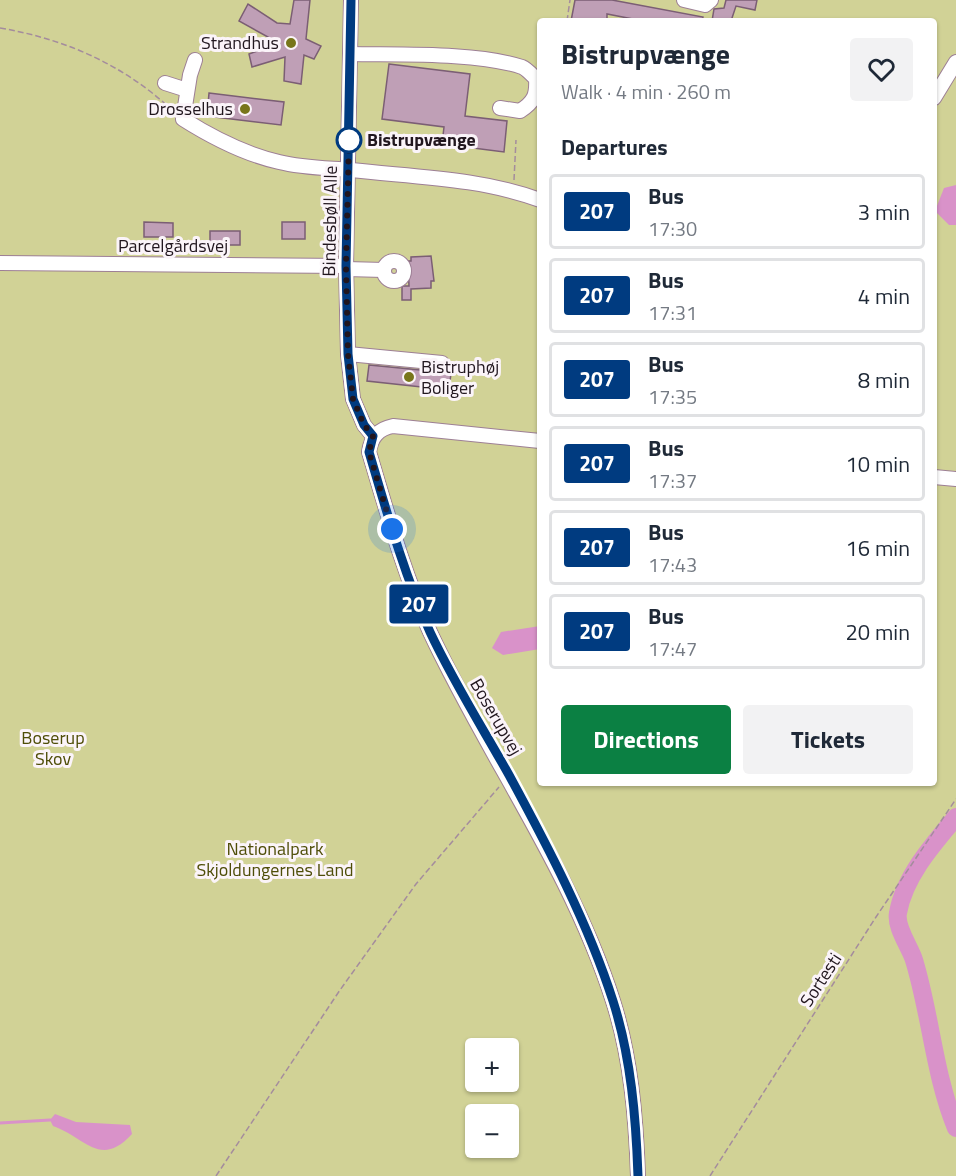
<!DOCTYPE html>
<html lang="en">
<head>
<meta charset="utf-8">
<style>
  body { margin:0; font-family:"Titillium Web",sans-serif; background:#f2f2f3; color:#1f2937; height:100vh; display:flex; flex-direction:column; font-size:22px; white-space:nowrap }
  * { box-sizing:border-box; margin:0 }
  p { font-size:20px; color:#747a83 }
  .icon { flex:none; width:33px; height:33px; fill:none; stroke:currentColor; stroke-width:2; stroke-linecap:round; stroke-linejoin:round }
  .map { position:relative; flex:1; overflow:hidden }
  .details { position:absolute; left:537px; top:18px; width:400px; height:768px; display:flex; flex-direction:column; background:#fff; border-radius:6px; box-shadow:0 2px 4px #0004 }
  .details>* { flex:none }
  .badge { padding:0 12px; border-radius:4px; font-size:21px; line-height:39px }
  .controls { position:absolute; left:465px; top:1038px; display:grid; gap:12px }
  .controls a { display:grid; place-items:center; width:54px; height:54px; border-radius:6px; background:#fff; box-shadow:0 2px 4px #0004; font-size:30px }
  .you { position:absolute; width:30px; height:30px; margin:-15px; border:4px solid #fff; border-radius:50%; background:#1a73e8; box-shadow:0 0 0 9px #1a73e833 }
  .map>.badge { position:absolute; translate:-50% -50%; box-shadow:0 0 0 3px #fff }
  h2 { padding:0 24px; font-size:22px; line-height:54px }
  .round { display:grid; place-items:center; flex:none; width:63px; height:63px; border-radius:6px; background:#f2f2f3 }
  .headline { display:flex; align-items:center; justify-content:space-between; height:102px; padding:0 24px }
  h1 { font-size:28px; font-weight:700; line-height:45px }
  .action { display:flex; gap:12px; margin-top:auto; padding:12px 24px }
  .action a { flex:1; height:69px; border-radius:6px; background:#0b8043; color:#fff; font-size:24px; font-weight:700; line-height:69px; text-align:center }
  .action a+a { background:#f2f2f3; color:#1f2937 }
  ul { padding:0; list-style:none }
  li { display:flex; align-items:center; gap:18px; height:75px; margin:0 12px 9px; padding:0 12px; border:3px solid #e0e1e3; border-radius:6px }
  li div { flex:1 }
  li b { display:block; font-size:22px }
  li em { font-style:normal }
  li .badge { min-width:66px; font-weight:700; text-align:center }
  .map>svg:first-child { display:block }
  .green { fill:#d1d296; fill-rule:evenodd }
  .water { fill:#d992c9 }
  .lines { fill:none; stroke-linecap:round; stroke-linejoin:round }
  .stream { stroke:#d992c9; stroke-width:3 }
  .river { stroke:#d992c9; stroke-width:18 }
  .building { fill:#bf9fb6; stroke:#7b5e74; stroke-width:1.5 }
  .minor-casing { stroke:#9d7f95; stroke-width:16 }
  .path { stroke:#a48c9d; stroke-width:1.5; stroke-dasharray:6 3; stroke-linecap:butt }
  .minor { stroke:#fff; stroke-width:14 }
  .line-casing { stroke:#fff; stroke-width:14 }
  .line { stroke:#003b80; stroke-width:9 }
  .walk { stroke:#21161e; stroke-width:6; stroke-dasharray:0 10.8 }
  .poi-dot { fill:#78761b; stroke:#fbf4f9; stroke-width:2 }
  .stop-dot { fill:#fff; stroke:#003b80; stroke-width:3 }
  .labels { text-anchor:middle; stroke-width:6; stroke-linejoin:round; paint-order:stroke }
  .poi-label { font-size:18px; fill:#21161e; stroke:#fbf4f9; text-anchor:end }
  .stop-label { font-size:18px; font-weight:bold; fill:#21161e; stroke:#fbf4f9; text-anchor:start }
  .street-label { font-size:18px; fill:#21161e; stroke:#fbf4f9 }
  .park-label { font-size:18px; fill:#4e4d07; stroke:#fbf4f9 }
</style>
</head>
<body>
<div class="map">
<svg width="956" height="1176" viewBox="0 0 956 1176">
  <rect width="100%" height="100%" fill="#ffdef6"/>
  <path class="green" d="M0,0H956V1176H0ZM540,21H934V783H540ZM476,1048H508V1082H476ZM476,1114H508V1148H476Z"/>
  <g class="water">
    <path d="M956,185V225H949L935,211L944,188Z"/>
    <path d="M540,626V649L503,655L492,648L501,632Z"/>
    <path d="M55,1114L76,1122L130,1125L132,1134C100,1169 85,1137 53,1126L50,1120Z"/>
  </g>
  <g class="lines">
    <path class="stream" d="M0,1123L50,1120"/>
    <path class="river" d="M956,817C933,844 904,877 898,913C895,927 910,947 914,960C931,1016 934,1074 956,1128"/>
  </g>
  <g class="building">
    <path d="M294,0H310L306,39L321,46L314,59L304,55L301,84L284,81L285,57L252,67L249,54L269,47L268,37L239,21L248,4L277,23L290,24Z"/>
    <path d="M575,0H612L703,17L702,21H643L607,14V21H571Z"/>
    <path d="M726,0H757L755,10L736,6L731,21H712L714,9L724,8Z"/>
    <path d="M389,64L470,74L465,116L507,121L504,152L442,144L444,127L382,119Z"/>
    <path d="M209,93L284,102L281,125L207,116Z"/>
    <path d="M144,222L173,223V237H144Z"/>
    <rect x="282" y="222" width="23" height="17"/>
    <rect x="210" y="231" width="30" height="14"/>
    <path d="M431,256L434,281H431V288L411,289V300H402V286H409L408,261H411V257Z"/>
    <path d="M369,365L451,373L449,390L367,381Z"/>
  </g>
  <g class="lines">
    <g class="minor-casing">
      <g id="minor">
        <path d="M351,0L346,266L348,354L353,399L364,425L373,436"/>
        <path d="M684,0L705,5L711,0"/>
        <path d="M350,54C399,55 477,52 522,67C527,69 532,75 536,79C537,95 534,102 520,111L500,108"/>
        <path d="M195,60L190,75L183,119C213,138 244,154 279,162C303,168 327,168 351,170C413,177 481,178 540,200"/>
        <path d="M165,83L187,90"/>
        <path d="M934,98L956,62"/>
        <circle cx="394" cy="271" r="10"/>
        <path d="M0,263L346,266"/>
        <path d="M346,269L384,270"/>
        <path d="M348,354L442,363"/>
        <path d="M540,441L393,426C378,429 371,437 369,452C387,512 404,574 430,632C488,757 571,869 613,1001C631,1057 636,1118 638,1176"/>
        <path d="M934,477L956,479"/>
      </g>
    </g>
    <g class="path">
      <path d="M567,21L570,0"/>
      <path d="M0,28C65,39 122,64 171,109"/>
      <path d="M514,180L516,140"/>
      <path d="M216,1176L340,990L416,884L499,787"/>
      <path d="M710,1176L876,917L956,799"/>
    </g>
    <use href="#minor" class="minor"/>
  </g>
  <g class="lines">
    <g class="line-casing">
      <path id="line" d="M351,0L346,266L348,354L353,399L364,425L373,436L369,452C387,513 404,574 430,632C453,681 482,727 509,775C548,847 588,923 613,1001C631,1057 636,1118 638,1176"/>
    </g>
    <use href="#line" class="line"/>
    <path class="walk" d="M349,140L346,266L348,354L353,399L364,425L373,436L369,452L392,529"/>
  </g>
  <g class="poi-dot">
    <circle cx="291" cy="43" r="6"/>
    <circle cx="245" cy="109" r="6"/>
    <circle cx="409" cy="377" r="6"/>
  </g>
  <circle class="stop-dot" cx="349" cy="140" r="12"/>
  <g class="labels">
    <g class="poi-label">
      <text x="279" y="49">Strandhus</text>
      <text x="233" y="115">Drosselhus</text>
      <text x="421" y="373" text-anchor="start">Bistruphøj<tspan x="421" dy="21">Boliger</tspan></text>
    </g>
    <g class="stop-label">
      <text x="367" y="146">Bistrupvænge</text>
    </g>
    <g class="street-label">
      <text transform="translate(330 221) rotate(-89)" y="6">Bindesbøll Alle</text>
      <text x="173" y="252">Parcelgårdsvej</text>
      <text transform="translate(496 717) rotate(60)" y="6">Boserupvej</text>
      <text transform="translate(821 980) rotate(-57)" y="6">Sortesti</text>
    </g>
    <g class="park-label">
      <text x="53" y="744">Boserup<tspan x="53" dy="21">Skov</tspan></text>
      <text x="275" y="855">Nationalpark<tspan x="275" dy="21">Skjoldungernes Land</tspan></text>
    </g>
  </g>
</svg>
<div class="controls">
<a>+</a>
<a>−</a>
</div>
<div class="you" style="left:392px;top:529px"></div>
<b class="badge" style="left:419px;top:604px;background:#003b80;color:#fff">207</b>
<section class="details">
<div class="headline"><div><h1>Bistrupvænge</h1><p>Walk · 4 min · 260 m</p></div><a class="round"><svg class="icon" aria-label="heart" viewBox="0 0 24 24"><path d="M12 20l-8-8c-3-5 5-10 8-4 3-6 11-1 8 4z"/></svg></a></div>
<h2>Departures</h2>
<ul>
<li><span class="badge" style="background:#003b80;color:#fff">207</span><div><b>Bus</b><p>17:30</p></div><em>3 min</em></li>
<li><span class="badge" style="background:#003b80;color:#fff">207</span><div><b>Bus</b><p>17:31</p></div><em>4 min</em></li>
<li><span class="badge" style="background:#003b80;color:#fff">207</span><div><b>Bus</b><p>17:35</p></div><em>8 min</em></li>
<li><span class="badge" style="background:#003b80;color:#fff">207</span><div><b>Bus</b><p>17:37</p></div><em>10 min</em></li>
<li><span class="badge" style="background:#003b80;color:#fff">207</span><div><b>Bus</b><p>17:43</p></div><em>16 min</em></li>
<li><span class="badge" style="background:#003b80;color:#fff">207</span><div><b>Bus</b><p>17:47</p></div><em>20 min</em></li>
</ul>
<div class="action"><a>Directions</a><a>Tickets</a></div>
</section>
</div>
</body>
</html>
